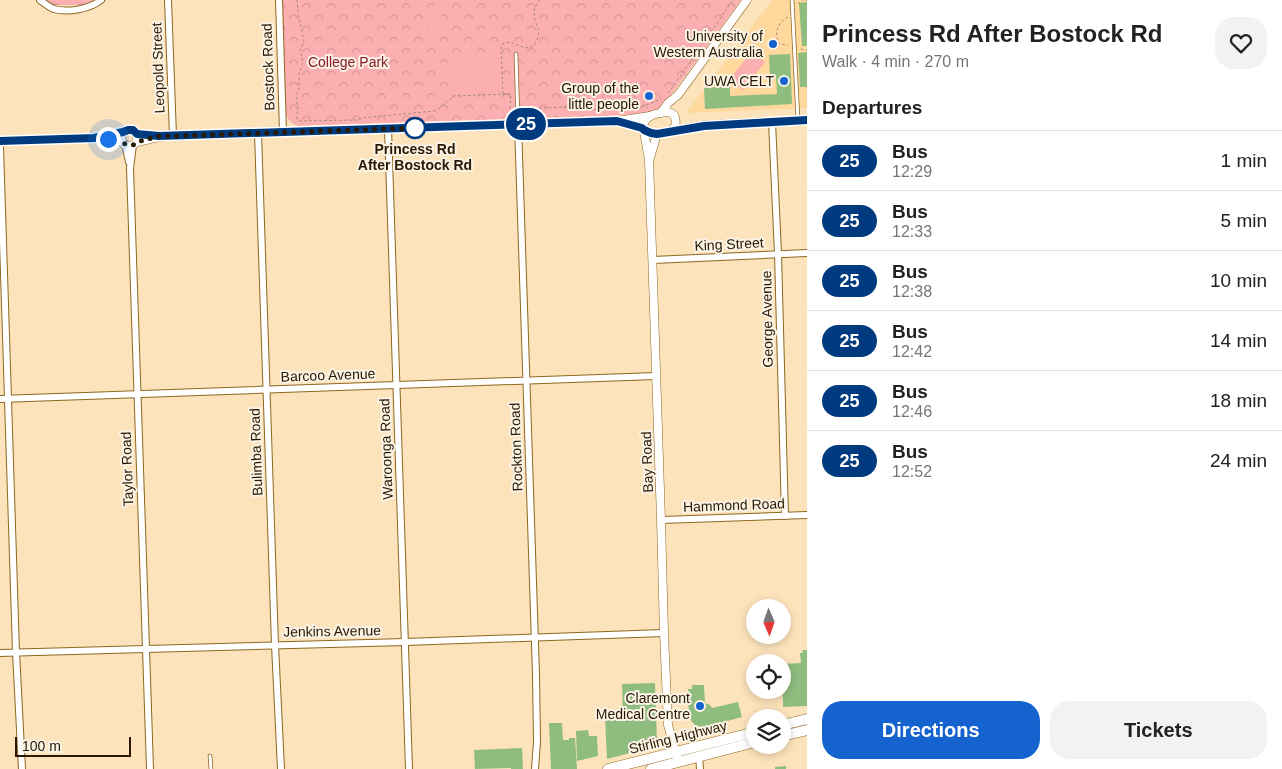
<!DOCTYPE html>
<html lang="en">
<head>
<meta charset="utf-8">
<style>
  body { margin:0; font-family:Arial,sans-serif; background:#f2f2f2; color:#222; height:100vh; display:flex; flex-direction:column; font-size:19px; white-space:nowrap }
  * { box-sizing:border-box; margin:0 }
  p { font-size:16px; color:#767676 }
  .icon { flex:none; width:28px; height:28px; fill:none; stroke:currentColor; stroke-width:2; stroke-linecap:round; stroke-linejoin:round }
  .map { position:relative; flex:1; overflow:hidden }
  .sheet { display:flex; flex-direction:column; background:#fff; width:475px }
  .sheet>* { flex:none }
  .badge { padding:0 10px; border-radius:16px; font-size:18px; line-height:32px }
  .needle { width:32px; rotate:178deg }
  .controls { position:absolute; left:746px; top:599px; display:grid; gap:10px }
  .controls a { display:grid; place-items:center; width:45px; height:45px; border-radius:50%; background:#fff; box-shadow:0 2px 8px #0003; font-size:25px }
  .scale { position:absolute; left:15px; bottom:12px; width:116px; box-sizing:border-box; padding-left:5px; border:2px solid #281900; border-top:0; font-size:14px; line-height:18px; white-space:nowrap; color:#281900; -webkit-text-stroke:4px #fbf3e6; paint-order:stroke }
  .you { position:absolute; width:25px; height:25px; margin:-12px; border:4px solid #fff; border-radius:50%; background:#1a73e8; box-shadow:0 0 0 8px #1a73e833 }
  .map>.badge { position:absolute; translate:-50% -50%; box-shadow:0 0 0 2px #fff }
  h2 { padding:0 15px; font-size:19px; line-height:45px }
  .round { display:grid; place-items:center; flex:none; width:52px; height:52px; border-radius:20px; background:#f2f2f2 }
  .overview { display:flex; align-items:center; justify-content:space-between; height:85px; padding:0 15px }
  h1 { font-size:24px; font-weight:700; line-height:38px }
  .primary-button { display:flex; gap:10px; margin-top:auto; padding:10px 15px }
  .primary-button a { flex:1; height:58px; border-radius:20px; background:#1563ce; color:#fff; font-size:20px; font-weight:700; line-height:58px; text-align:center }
  .primary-button a+a { background:#f2f2f2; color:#222 }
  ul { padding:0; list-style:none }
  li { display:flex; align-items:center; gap:15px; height:60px; padding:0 15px; border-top:1px solid #e0e0e0 }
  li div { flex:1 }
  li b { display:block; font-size:19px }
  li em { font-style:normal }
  li .badge { min-width:55px; font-weight:700; text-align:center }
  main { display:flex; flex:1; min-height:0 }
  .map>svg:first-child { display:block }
  .built { fill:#fed89c }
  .park { fill:url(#park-crowns) }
  .pitch { fill:#fbafb0 }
  .building { fill:#8fbd80 }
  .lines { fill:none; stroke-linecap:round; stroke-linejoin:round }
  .service-casing { stroke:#8e6721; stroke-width:4.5 }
  .minor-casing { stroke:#8e6721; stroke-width:8 }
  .tertiary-casing { stroke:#8e6721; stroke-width:9 }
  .trunk-casing { stroke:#8e6721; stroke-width:11 }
  .path { stroke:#a18b6a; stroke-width:1; stroke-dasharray:2.5 2.5; stroke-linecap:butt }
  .service { stroke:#fff; stroke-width:3 }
  .minor { stroke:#fff; stroke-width:6 }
  .tertiary { stroke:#fff; stroke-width:8 }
  .trunk { stroke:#fff; stroke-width:10 }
  .line-casing { stroke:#fff; stroke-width:11 }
  .line { stroke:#003b80; stroke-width:8 }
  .walk { stroke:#281900; stroke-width:5; stroke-dasharray:0 9 }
  .poi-dot { fill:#1563ce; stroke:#fbf3e6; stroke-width:2 }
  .stop-dot { fill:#fff; stroke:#003b80; stroke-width:2.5 }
  .labels { text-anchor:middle; stroke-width:4; stroke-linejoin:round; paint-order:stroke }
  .poi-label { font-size:14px; fill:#281900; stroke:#fbf3e6; text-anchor:end }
  .park-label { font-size:14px; fill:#851a2a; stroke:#fbf3e6 }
  .street-label { font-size:14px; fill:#281900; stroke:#fbf3e6 }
  .stop-label { font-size:14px; font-weight:bold; fill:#281900; stroke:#fbf3e6 }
</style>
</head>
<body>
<main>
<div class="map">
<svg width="807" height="769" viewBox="0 0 807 769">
  <defs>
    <pattern id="park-crowns" width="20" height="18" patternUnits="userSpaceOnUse" patternTransform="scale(1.25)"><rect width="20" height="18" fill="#fbafb0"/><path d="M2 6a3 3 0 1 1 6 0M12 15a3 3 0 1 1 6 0" fill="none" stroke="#d79696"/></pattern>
  </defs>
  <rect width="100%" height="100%" fill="#fde3bb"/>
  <path class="built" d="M772,0H807V108L686,113Z"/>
  <g class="park">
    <path d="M46,0H97L90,5H50Z"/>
    <path d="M282,0H741L668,99L657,110L651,112L612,116L298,126C291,123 288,120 285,113Z"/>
  </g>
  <g class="pitch">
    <path d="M438,4L447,31L439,34L440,37L432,39L423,13L431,10L430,7Z"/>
    <path d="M500,52L501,93L448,95L447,53Z"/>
    <path d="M751,52L765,62L743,90L730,79Z"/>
  </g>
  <g class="building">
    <path d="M807,2V46H802L799,3Z"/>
    <path d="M807,52V87H800L798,53Z"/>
    <path d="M790,54L792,104L705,109L704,88L730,86V96L777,94L776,75H770L769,55Z"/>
    <path d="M803,650H807V706L783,707L782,664L801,663L800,653H802Z"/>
    <path d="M655,683L657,741H654V749L631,755L630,753L607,759L605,718L623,717L622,684Z"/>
    <path d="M692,685H704L705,703L710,705L712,708L738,702L742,717L705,727L696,726L692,722L689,716L688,689H692Z"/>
    <path d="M549,723H562L563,740H569V738H575L577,769H551Z"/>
    <path d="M588,730L589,736H597L598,756L577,761L576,731Z"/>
    <path d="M522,748L523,769H511V768L475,769L474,750Z"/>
    <path d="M786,766V769H775V767Z"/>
  </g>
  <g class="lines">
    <g class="service-casing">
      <g id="service">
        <path d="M792,0L798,120"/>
        <path d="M516,54L518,124"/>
        <path d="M210,756L211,769"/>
      </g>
    </g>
    <g class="minor-casing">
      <g id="minor">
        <path d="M40,0C44,3 49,7 54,9C68,13 90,9 101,0"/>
        <path d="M168,0L173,136"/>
        <path d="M279,0L283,132"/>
        <path d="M772,122L778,254L785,516"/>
        <path d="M518,124L536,674L537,742L536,755L535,769"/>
        <path d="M388,128L409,769"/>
        <path d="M258,133L275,645L281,769"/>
        <path d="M125,144L129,162"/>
        <path d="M133,145L130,168L150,769"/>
        <path d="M0,147L16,652L22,769"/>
        <path d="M653,260L807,253"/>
        <path d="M0,399L656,376"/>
        <path d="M661,520L807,515"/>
        <path d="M0,653L405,642L664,633"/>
        <path d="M699,756L700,769"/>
      </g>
    </g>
    <g class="tertiary-casing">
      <g id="tertiary">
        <path d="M669,112L674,115C683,135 656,136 644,131C640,115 657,113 669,112Z"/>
        <path d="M661,113L668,103L678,95L747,0"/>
        <path d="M621,122L643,128"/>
        <circle cx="129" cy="138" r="8"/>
        <path d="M644,131L649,160L661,520L664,633L668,725L677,757"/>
        <path d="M670,131L704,125L807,120"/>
        <path d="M0,141L94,138L122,141"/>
        <path d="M137,142L159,137L173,136L617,121L650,116"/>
        <path d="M650,158L657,134"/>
      </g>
    </g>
    <g class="trunk-casing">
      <g id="trunk">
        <path d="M782,725L807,719"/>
        <path d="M782,736L807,730"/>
        <path d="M608,769L755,732"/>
        <path d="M651,769L755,742"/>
      </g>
    </g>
    <g class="path">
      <path d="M297,0L298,12L304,41L300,51L303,62L299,74V89L296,96L298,109L297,116V119L300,121L357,120L361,118L434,111L437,110L454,96L511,94L510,109H512"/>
      <path d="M806,0L807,1"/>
      <path d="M798,4L803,0"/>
      <path d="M788,17C777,23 774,33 779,44L788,45"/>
      <path d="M801,49L807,50"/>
      <path d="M668,93L672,88L733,0"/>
      <path d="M503,94L501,45C513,37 520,51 531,47C535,46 534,45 536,42C543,29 533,23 534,11C535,7 537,3 540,0"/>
      <path d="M524,109L562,107L592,110L622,104L629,105L637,109L661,99"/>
      <path d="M508,118L510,110"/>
    </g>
    <use href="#service" class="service"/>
    <use href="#minor" class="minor"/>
    <use href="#tertiary" class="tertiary"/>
    <use href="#trunk" class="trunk"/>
  </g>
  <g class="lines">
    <g class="line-casing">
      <path id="line" d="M0,141L94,138L123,132L128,130H133L137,134L159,136L617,121L642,128L644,130L651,133L657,134L704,126L807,120"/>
    </g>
    <use href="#line" class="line"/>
    <path class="walk" d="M108,139L122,141L125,144L133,145L137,142L159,136H173L415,128"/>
  </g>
  <g class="poi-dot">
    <circle cx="773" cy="44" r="5"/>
    <circle cx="784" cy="81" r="5"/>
    <circle cx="649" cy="96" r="5"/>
    <circle cx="700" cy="706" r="5"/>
  </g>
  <circle class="stop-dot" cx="415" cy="128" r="10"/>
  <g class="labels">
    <g class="poi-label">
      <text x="763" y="41">University of<tspan x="763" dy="16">Western Australia</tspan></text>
      <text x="774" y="86">UWA CELT</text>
      <text x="639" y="93">Group of the<tspan x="639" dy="16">little people</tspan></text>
      <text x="690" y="703">Claremont<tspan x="690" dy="16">Medical Centre</tspan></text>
    </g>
    <g class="park-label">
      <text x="348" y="67">College Park</text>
    </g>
    <g class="street-label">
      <text transform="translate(268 67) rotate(-92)" y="5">Bostock Road</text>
      <text transform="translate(158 68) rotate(-92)" y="5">Leopold Street</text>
      <text transform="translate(729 244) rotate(-3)" y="5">King Street</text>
      <text transform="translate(767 319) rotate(-91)" y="5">George Avenue</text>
      <text transform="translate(328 375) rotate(-2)" y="5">Barcoo Avenue</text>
      <text transform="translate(516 447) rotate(-92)" y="5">Rockton Road</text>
      <text transform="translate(386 449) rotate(-92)" y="5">Waroonga Road</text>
      <text transform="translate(256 452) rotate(-92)" y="5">Bulimba Road</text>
      <text transform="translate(647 462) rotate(-92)" y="5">Bay Road</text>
      <text transform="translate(127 469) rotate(-92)" y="5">Taylor Road</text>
      <text transform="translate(734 505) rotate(-2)" y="5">Hammond Road</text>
      <text transform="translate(332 631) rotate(-1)" y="5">Jenkins Avenue</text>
      <text transform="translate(678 737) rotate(-14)" y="5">Stirling Highway</text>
    </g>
    <g class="stop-label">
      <text x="415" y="154">Princess Rd<tspan x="415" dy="16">After Bostock Rd</tspan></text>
    </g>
  </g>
</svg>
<div class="controls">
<a><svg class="needle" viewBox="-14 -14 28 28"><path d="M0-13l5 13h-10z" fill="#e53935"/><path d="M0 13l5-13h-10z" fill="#767676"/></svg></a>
<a><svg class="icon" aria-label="locate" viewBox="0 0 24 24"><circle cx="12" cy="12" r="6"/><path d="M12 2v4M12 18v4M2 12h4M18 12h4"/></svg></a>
<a><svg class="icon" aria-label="layers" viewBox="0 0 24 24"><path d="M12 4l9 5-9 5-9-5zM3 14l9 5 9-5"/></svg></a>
</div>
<div class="scale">100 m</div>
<div class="you" style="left:108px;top:139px"></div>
<b class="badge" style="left:526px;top:124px;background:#003b80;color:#fff">25</b>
</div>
<section class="sheet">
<div class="overview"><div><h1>Princess Rd After Bostock Rd</h1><p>Walk · 4 min · 270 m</p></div><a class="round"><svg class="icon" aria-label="heart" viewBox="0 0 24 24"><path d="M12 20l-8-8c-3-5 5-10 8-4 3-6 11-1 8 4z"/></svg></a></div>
<h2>Departures</h2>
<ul>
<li><span class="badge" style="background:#003b80;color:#fff">25</span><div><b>Bus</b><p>12:29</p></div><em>1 min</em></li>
<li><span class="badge" style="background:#003b80;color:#fff">25</span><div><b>Bus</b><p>12:33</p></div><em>5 min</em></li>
<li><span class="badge" style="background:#003b80;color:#fff">25</span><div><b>Bus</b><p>12:38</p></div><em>10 min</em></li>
<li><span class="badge" style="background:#003b80;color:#fff">25</span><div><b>Bus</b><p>12:42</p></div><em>14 min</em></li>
<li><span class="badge" style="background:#003b80;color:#fff">25</span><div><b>Bus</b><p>12:46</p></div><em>18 min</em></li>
<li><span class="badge" style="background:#003b80;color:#fff">25</span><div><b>Bus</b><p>12:52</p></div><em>24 min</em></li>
</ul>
<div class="primary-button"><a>Directions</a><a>Tickets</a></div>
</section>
</main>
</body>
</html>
